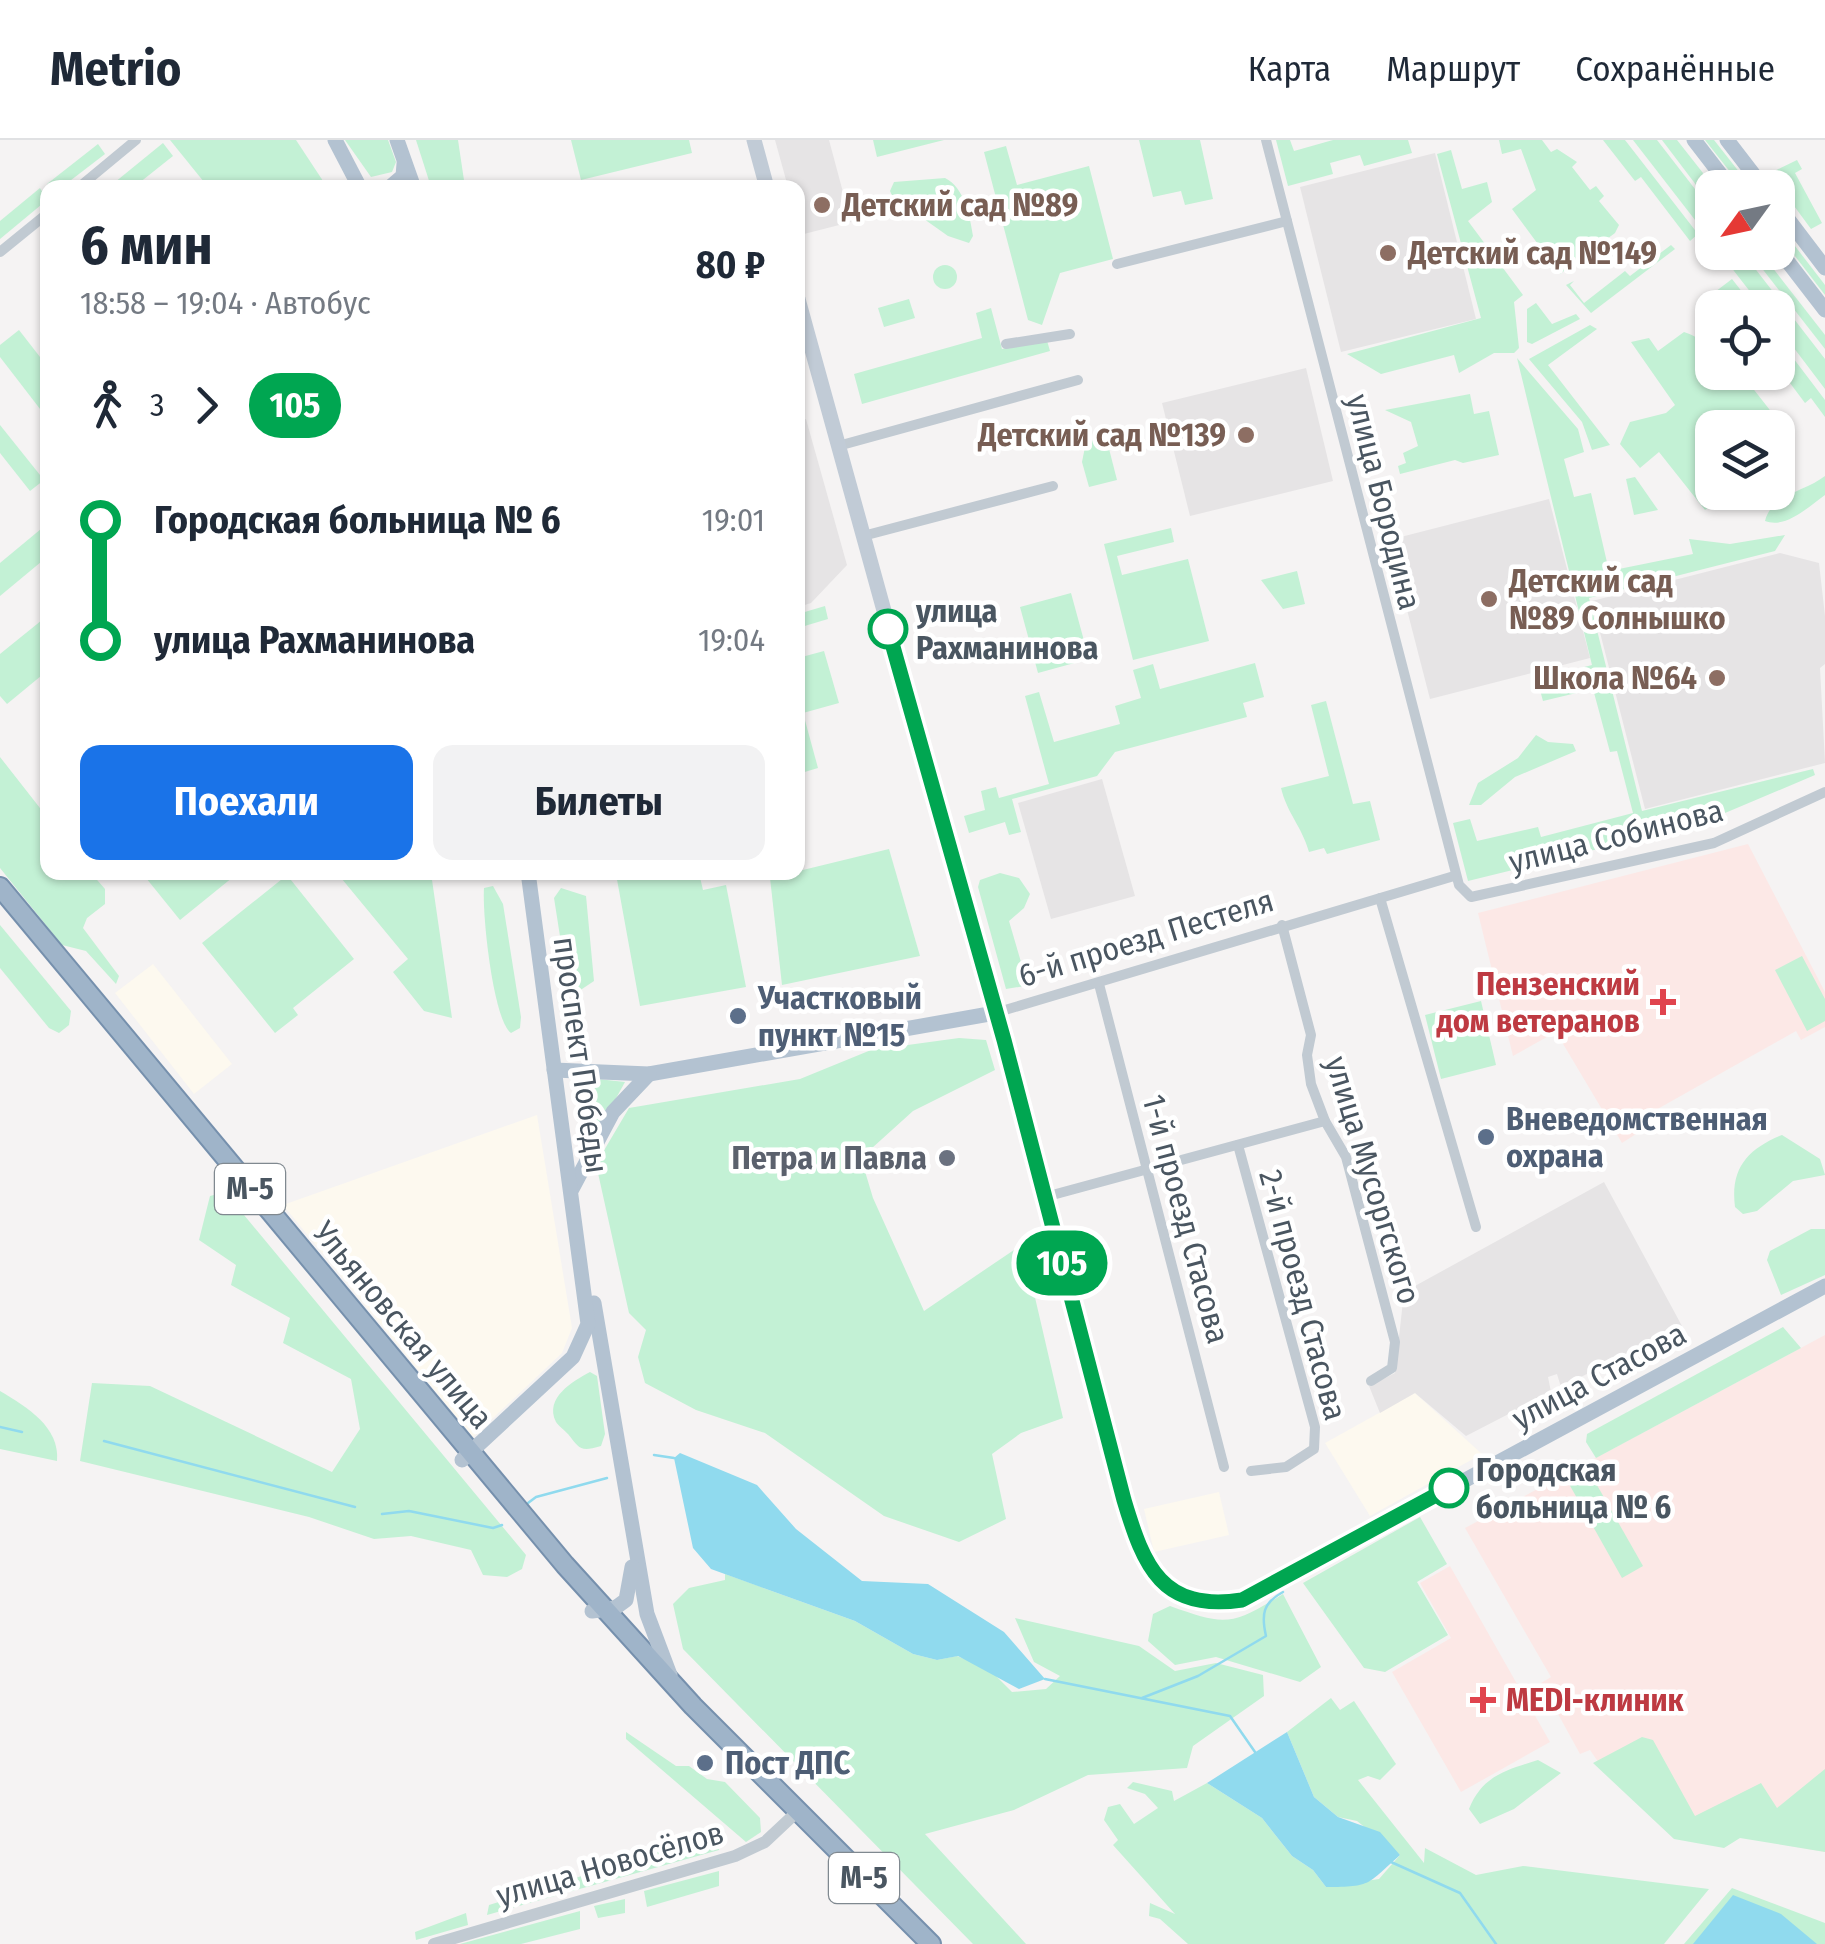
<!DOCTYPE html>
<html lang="ru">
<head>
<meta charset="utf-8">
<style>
  body { margin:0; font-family:"Fira Sans Condensed",sans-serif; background:#f2f2f3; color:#1f2937; height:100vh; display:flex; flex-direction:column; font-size:38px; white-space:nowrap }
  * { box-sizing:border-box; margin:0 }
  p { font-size:32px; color:#747a83 }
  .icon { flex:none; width:55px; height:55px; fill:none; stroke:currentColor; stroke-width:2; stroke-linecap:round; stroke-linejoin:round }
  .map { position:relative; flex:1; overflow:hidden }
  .side { position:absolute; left:40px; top:40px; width:765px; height:700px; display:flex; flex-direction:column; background:#fff; border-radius:20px; box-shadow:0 2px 8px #0004 }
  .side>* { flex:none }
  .badge { padding:0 20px; border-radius:32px; font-size:35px; line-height:65px }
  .needle { width:65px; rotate:237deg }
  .tools { position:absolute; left:1695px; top:30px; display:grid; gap:20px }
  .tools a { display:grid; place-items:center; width:100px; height:100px; border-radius:20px; background:#fff; box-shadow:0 2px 8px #0004; font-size:50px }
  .map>.badge { position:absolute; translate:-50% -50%; box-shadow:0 0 0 5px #fff }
  .legs { display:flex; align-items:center; gap:15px; height:110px; padding:0 40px; font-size:32px }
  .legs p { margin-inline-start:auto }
  .headline { display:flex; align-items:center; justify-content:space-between; height:170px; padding:0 40px }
  h1 { font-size:55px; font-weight:700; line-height:75px }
  .action { display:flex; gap:20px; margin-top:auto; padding:20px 40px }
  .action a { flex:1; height:115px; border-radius:20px; background:#1a73e8; color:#fff; font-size:40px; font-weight:700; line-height:115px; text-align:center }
  .action a+a { background:#f2f2f3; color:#1f2937 }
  ul { padding:0 40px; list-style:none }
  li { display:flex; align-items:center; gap:35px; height:120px; font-size:38px }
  li i { display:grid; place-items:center; width:15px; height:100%; margin:0 12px; background:currentColor }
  li i::after { content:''; width:25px; height:25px; margin:-12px; border:8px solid; border-radius:50%; background:#fff }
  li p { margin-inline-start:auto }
  li:first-child i { background:linear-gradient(#0000 50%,currentColor 0) }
  li:last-child i { background:linear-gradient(currentColor 50%,#0000 0) }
  header { display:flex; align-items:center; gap:60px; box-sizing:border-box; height:140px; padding:0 50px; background:#fff; border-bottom:2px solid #e0e1e3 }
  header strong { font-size:48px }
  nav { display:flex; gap:55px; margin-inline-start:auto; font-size:35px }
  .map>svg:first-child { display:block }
  .commercial { fill:#fdf9ef }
  .education { fill:#e6e4e5 }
  .medical { fill:#fce8e6 }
  .green { fill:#c3f1d5 }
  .water { fill:#90daee }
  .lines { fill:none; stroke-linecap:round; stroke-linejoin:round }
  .stream { stroke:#90daee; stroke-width:2.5 }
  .trunk-casing { stroke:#7690ad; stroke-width:22 }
  .minor { stroke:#c1cad2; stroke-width:10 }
  .tertiary { stroke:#c1cad2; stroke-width:12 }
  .secondary { stroke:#c1cbd6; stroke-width:15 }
  .primary { stroke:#b3c2d1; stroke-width:15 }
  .trunk { stroke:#9fb4c9; stroke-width:18 }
  .line-1-casing { stroke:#fff; stroke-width:22 }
  .line-1 { stroke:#00a651; stroke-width:15 }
  .education-dot { fill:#8d6e63; stroke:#fff; stroke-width:4 }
  .stop-1-dot { fill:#fff; stroke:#00a651; stroke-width:5 }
  .health-dot { fill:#e0444e; stroke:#fff; stroke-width:4 }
  .service-dot { fill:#5c6f8a; stroke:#fff; stroke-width:4 }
  .worship-dot { fill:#6b7280; stroke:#fff; stroke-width:4 }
  .labels { text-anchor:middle; stroke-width:9; stroke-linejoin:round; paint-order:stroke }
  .shield { fill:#fff; stroke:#808990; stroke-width:2.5 }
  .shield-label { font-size:30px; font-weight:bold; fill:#4a5661 }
  .education-label { font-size:32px; font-weight:bold; fill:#785e54; stroke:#fff; text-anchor:start }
  .street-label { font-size:32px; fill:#4a5661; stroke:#fff }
  .stop-label { font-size:32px; font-weight:bold; fill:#4a5661; stroke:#fff; text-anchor:start }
  .health-label { font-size:32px; font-weight:bold; fill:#be3a42; stroke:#fff; text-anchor:end }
  .service-label { font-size:32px; font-weight:bold; fill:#4e5e75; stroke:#fff; text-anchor:start }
  .worship-label { font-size:32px; font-weight:bold; fill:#5b616d; stroke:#fff; text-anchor:end }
</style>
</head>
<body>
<header>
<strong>Metrio</strong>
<nav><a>Карта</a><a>Маршрут</a><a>Сохранённые</a></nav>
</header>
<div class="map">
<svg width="1825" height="1804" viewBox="0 0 1825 1804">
  <rect width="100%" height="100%" fill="#f5f3f3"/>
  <g class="commercial">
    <path d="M153,824L232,924L194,954L115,853Z"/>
    <path d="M537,975L572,1188L562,1213L473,1297L283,1065Z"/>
    <path d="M1415,1253L1482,1314L1370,1376L1325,1303Z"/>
    <path d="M1219,1352L1229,1395L1154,1412L1144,1369Z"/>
  </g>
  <g class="education">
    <path d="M775,0H829L851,82L800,95L798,48L788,47Z"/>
    <path d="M1435,13L1476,179L1341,212L1300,47Z"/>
    <path d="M1306,228L1333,341L1190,376L1162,263Z"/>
    <path d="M806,279L847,425L811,463L798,467V282Z"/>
    <path d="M1549,359L1590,518L1430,559L1389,400Z"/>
    <path d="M1780,413L1819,423L1825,476V524L1820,528L1825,623L1645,669L1592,461Z"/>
    <path d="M1102,639L1135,756L1051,779L1018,663Z"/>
    <path d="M1604,1042L1682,1186L1561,1247L1557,1234L1548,1237L1551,1252L1466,1296L1415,1253L1380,1273L1369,1246L1395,1233L1404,1152Z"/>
  </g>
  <g class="medical">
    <path d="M1748,704L1825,852V887L1801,900L1796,891L1654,971L1658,980L1622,1003L1556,892L1513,916L1478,773Z"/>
    <path d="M1825,1195V1712L1740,1697L1678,1694L1601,1626L1590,1610L1580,1614L1541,1543L1551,1537L1465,1388Z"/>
    <path d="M1450,1426L1550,1602L1461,1652L1392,1532L1451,1498L1420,1443Z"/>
  </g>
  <g class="green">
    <path d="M170,0H296L327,47H208Z"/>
    <path d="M345,0H388L396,22L392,32L371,37Z"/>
    <path d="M416,0H458L465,47H431Z"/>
    <path d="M571,0H689L692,13L581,40Z"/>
    <path d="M873,0H944L877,17Z"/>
    <path d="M1139,0H1200L1213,59L1185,65L1181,51L1153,57Z"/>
    <path d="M1276,0H1290L1294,11L1333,0H1408L1412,13L1364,26L1360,15L1330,23L1333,34L1288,46Z"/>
    <path d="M1499,0H1542L1551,12L1557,9L1577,22L1572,27L1590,50L1596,46L1604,56L1599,61L1619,85L1615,93L1560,134L1512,69L1536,50L1521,9L1502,14Z"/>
    <path d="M1603,0H1625L1698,94L1690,101L1641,37L1635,41Z"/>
    <path d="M1633,0H1657L1712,71V78L1702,89Z"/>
    <path d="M1662,0H1677L1714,47L1712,66Z"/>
    <path d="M1705,0H1714L1751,47H1742Z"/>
    <path d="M163,3L173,16L134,47H109Z"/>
    <path d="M98,4L105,14L62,47H50L47,44Z"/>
    <path d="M1006,6L1017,45L1089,26L1113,119L1060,133L1042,185L1028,180L984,12Z"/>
    <path d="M1451,10L1462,49L1487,42L1492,62L1468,81L1523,155L1514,162L1519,208L1514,213H1494L1459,233L1454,215L1381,234L1347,214L1481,178L1437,14Z"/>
    <path d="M1797,20L1802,29L1795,33L1822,83L1811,89L1770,33Z"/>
    <path d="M945,38C964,47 970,76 973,96L969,103L948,96L924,79L901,76L890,51L894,42Z"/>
    <path d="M40,48L47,60L0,99V81Z"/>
    <path d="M1778,84L1825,145V155L1778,94Z"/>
    <path d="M1671,105L1675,109L1591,173L1566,145L1574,141L1570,145L1584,163L1625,131L1630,136Z"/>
    <path d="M1720,113H1743L1825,219V249L1778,187V168L1762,167Z"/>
    <path d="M1750,113H1761L1825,195V209Z"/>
    <circle cx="945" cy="137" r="12"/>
    <path d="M1732,139L1754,167H1720L1711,155Z"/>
    <path d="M909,159L915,178L884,187L878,168Z"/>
    <path d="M1536,163L1552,184L1576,174L1580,179L1532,204L1527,202V169Z"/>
    <path d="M991,168L1002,209L1046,197L1050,211L862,264L854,234L982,198L976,173Z"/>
    <path d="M1590,185L1597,189L1548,225L1610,305L1592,310L1582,282L1529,219Z"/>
    <path d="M19,190L47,226V278L0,217V205Z"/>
    <path d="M1684,192C1707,200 1712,209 1712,232L1744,237L1795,302L1778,316V288H1712V352L1729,353L1705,370L1659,312L1640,328L1620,304L1630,282L1666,273L1675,265L1631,202L1649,198L1658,211Z"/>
    <path d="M1778,198L1825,260V277L1811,258L1805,263L1778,227Z"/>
    <path d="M1517,218L1578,289L1584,312L1564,319L1574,357L1591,353L1609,431L1693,414L1689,399L1730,404L1785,395L1775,411L1589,458L1642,671L1813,629L1815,635L1699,684L1468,741L1453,683L1470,679L1477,701L1538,687L1541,697L1633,673L1617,611L1610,612L1593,549L1543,561L1537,539L1592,525Z"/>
    <path d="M1470,254L1474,274L1489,271L1499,315L1463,323L1455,320L1400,334L1398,326L1406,323L1403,313L1418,306L1411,282L1385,270Z"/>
    <path d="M0,285L44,340L30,351L0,313Z"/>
    <path d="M1106,297L1117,340L1089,347L1082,322L1086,302Z"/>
    <path d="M1825,336V355C1808,367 1786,389 1765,381C1771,355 1806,351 1825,336Z"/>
    <path d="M1635,337L1658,370L1634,375L1626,339Z"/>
    <path d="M47,384V417L0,456V423Z"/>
    <path d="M1171,388L1174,402L1117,416L1122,435L1188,419L1209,501L1133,520L1104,404Z"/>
    <path d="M1297,431L1305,464L1283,469L1261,440Z"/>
    <path d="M1071,453L1089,519L1038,533L1020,467Z"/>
    <path d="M825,466L828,479L798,488V474Z"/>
    <path d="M47,476V531L7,564L0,556V514Z"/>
    <path d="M824,511L839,563L803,573L818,628L798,634V518Z"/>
    <path d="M1255,523L1264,557L1243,563L1247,577L1115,612L1097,636L1012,659L1021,692L1009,695L1005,682L969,693L964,676L985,670L981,651L996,647L999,658L1049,644L1025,556L1039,552L1054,602L1120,584L1115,566L1141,558L1133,530L1153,524L1160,549Z"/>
    <path d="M1326,561L1353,664L1370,661L1380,700L1327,714L1324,708L1309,712C1302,687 1287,673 1281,648L1329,636L1311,565Z"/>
    <path d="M1536,595L1548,602L1573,604L1576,611L1515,637L1481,665H1469L1478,643L1518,618Z"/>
    <path d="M0,617L47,677L48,732L91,733L105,749V764L87,778L83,788L119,836L116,844L86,811L62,805L0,728Z"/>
    <path d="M889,709L920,816L782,845L770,738Z"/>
    <path d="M142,733V732L238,733L180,780Z"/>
    <path d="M337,733H431L452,878L424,871L393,832L408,819Z"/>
    <path d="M699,733L703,750L726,745L746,847L640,866L616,734Z"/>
    <path d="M1000,733L1019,738L1030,754L1024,768L1009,781L1026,839L1025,846L1006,849L978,747L980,740Z"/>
    <path d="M287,735L354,819L293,868L298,875L275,893L202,803Z"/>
    <path d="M493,746L503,764L521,877L520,888L511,893C493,880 482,774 484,748Z"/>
    <path d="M561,748L586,756L594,841L579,851L567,841L554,758Z"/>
    <path d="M0,785L71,871L69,885L59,893L49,888L0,828Z"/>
    <path d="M1802,816L1825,859V881L1807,891L1775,830Z"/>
    <path d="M1481,861L1496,925L1441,939L1425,875Z"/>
    <path d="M959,898L986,900L995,930L913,971L861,1018L873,1058L924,1171L1030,1099L1027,1123L1063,1278L1021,1293L992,1314L1006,1379L959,1402L884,1376L765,1293L696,1270L645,1243L638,1217L646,1190L629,1173L596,1024L629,968L800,939L871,910Z"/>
    <path d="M579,937L625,942L589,1007Z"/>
    <path d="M1782,995L1820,1019L1825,1035L1793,1041L1757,1071L1743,1074L1735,1067C1730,1028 1748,1009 1782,995Z"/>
    <path d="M225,1052L526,1415L522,1429L507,1437L483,1435L471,1410L411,1396L374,1399L309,1377L80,1321L92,1243L150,1246L332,1332L360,1289L351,1239L283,1203L290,1178L231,1145L236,1125L199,1100L210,1056Z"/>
    <path d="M1811,1089H1825V1135L1781,1155L1767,1120L1770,1111Z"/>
    <path d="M1783,1187L1801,1208L1596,1318L1586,1302L1587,1294Z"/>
    <path d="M590,1232L597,1236L605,1294L601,1306C580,1312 580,1309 568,1294C566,1292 557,1284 556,1282C544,1258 573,1241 590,1232Z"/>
    <path d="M0,1251C27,1267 60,1287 57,1321L0,1309Z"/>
    <path d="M1585,1324L1643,1426L1622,1438L1564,1335Z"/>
    <path d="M1420,1377L1447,1424L1417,1442L1448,1495L1385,1532L1364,1528L1303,1443Z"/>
    <path d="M725,1434L855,1481L913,1514L937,1520L957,1516L989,1529L1012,1552L1046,1549L1060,1536L1034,1522L1015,1478L1139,1506L1175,1531L1216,1523L1263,1535L1264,1556L1193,1606L1187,1628L1088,1635L1014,1670L925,1694L1026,1804H973L683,1509L673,1464L689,1448L725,1440Z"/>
    <path d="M1283,1454L1321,1527L1300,1542L1216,1517L1175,1525L1148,1501L1153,1474L1170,1466C1226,1486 1231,1486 1283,1454Z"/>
    <path d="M1331,1558L1340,1570L1354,1561L1396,1624L1380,1640L1368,1636L1358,1640L1424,1723L1425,1708L1476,1735L1523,1726L1709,1749L1664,1804H1188L1160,1779L1149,1776L1150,1763L1175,1774L1113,1705L1118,1700L1104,1680L1108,1667L1120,1664L1134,1684L1158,1668L1145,1654L1127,1648L1133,1642L1172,1651L1174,1661L1207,1643L1262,1678L1292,1716L1313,1730L1326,1747L1379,1739L1400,1715L1357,1681L1338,1677L1314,1657L1287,1592Z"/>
    <path d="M626,1592L676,1626H689L707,1639L725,1642L760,1678L761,1692L746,1702L626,1599Z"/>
    <path d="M1642,1597L1653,1600L1695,1676L1761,1643L1777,1668L1825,1629V1712L1740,1698L1724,1708L1674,1699L1593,1623Z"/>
    <path d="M1538,1620L1561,1633L1514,1669L1480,1684L1469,1669C1482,1636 1506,1630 1538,1620Z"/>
    <path d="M710,1696H718L719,1710L487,1775L489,1765Z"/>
    <path d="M719,1731V1746L647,1767L644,1751Z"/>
    <path d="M1732,1748L1825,1783V1804H1684Z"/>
    <path d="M625,1759V1773L598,1778L594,1766Z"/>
    <path d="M580,1771V1789L521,1804H460Z"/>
    <path d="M466,1773L468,1785L416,1800L415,1792Z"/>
  </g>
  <g class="water">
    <path d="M680,1313L757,1345L796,1389L862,1441L928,1444L1004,1492L1045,1539L1019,1549L958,1516L937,1520L913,1514L855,1481L711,1429L693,1408L674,1318Z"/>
    <path d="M1287,1592L1314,1657L1338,1677L1380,1692L1400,1715C1367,1744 1373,1747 1326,1747L1313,1730L1292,1716L1262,1678L1207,1643Z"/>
    <path d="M1733,1755L1781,1774L1817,1804H1693Z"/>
  </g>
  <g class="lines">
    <g class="stream">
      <path d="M0,1287L22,1292"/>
      <path d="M104,1301L355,1367"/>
      <path d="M654,1315L674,1318"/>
      <path d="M528,1363L536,1357L607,1338"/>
      <path d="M382,1374L409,1371L493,1388L502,1385"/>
      <path d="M1045,1539L1230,1576L1255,1612"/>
      <path d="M1142,1558L1198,1536L1266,1496C1261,1474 1263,1463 1283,1452"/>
      <path d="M1391,1722L1460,1753L1496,1804"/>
    </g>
    <g class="trunk-casing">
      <path id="trunk" d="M0,747L565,1425L693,1566L931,1804"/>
    </g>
    <g class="minor">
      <path d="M1266,0L1459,745L1471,757L1714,703L1825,652"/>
      <path d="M78,48L136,0"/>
      <path d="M0,112L48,73"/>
      <path d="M1117,124L1287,81"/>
      <path d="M1006,204L1070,194"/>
      <path d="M838,306L1078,240"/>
      <path d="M863,396L1053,346"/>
      <path d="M1380,758L1476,1087"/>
      <path d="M1282,785L1311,895L1307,915L1311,944L1325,981L1346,1017L1395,1202L1392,1228L1371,1241"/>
      <path d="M1099,844L1224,1327"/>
      <path d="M995,873L1454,736"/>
      <path d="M1238,1005L1315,1287L1314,1309L1286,1327L1251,1331"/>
      <path d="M1045,1057L1325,981"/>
    </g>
    <path class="tertiary" d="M434,1804L735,1716L765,1702L798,1671"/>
    <g class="secondary">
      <path d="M754,0L767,48"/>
      <path d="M798,159L995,873"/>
    </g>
    <g class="primary">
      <path d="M335,0L360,48"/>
      <path d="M397,0L414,48"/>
      <path d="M1694,0L1731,48"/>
      <path d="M1727,0L1764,48"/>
      <path d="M389,48L403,36L404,24"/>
      <path d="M1778,66L1825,128"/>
      <path d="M1778,109L1825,170"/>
      <path d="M554,930L649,934L995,873L1139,1409C1167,1455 1188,1468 1243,1460L1825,1146"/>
      <path d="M572,1049L613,972L649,934"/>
      <path d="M594,1163L647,1474L670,1535"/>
      <path d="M462,1320L573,1217L588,1184L528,732"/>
      <path d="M592,1471L615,1468L626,1460L632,1427"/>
    </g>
    <use href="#trunk" class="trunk"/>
  </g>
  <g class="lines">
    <g class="line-1-casing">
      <path id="line-1" d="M888,489L1004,900L1124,1360C1144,1427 1162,1472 1242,1460L1449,1348"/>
    </g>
    <use href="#line-1" class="line-1"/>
  </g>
  <g class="education-dot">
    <circle cx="822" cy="65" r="10"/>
    <circle cx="1388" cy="113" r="10"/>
    <circle cx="1246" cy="295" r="10"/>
    <circle cx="1489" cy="459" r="10"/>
    <circle cx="1717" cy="538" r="10"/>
  </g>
  <g class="stop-1-dot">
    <circle cx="888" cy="489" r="18"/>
    <circle cx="1449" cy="1348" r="18"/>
  </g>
  <g class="health-dot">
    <path d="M1658 847h10v10h10v10h-10v10h-10v-10h-10v-10h10z"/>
    <path d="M1478 1545h10v10h10v10h-10v10h-10v-10h-10v-10h10z"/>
  </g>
  <g class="service-dot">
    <circle cx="738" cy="876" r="10"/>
    <circle cx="1486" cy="997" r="10"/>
    <circle cx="705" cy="1623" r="10"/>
  </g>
  <circle class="worship-dot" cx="947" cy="1018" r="10"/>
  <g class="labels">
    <g class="shield">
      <rect x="215" y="1024" width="70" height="50" rx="8"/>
      <rect x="829" y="1713" width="70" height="50" rx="8"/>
    </g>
    <g class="shield-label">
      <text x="250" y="1059">М-5</text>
      <text x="864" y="1748">М-5</text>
    </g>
    <g class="education-label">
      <text x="842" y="76">Детский сад №89</text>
      <text x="1408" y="124">Детский сад №149</text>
      <text x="1226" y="306" text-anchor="end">Детский сад №139</text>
      <text x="1509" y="452">Детский сад<tspan x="1509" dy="37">№89 Солнышко</tspan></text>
      <text x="1697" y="549" text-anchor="end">Школа №64</text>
    </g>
    <g class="street-label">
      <text transform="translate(1384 362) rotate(76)" y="11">улица Бородина</text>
      <text transform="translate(1616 696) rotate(-14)" y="11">улица Собинова</text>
      <text transform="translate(1146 798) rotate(-17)" y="11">6-й проезд Пестеля</text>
      <text transform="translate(581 915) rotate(82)" y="11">проспект Победы</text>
      <text transform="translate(1373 1040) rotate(73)" y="11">улица Мусоргского</text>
      <text transform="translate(1186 1079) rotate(75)" y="11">1-й проезд Стасова</text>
      <text transform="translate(1303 1155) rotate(75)" y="11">2-й проезд Стасова</text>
      <text transform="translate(403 1185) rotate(50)" y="11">Ульяновская улица</text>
      <text transform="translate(1599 1236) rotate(-28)" y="11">улица Стасова</text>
      <text transform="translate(610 1724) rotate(-16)" y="11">улица Новосёлов</text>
    </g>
    <g class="stop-label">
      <text x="916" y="482">улица<tspan x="916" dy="37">Рахманинова</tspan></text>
      <text x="1476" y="1341">Городская<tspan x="1476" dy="37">больница № 6</tspan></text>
    </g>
    <g class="health-label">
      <text x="1640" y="855">Пензенский<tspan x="1640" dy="37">дом ветеранов</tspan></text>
      <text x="1506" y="1571" text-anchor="start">MEDI-клиник</text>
    </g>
    <g class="service-label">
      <text x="758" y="869">Участковый<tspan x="758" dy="37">пункт №15</tspan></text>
      <text x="1506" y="990">Вневедомственная<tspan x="1506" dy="37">охрана</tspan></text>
      <text x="725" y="1634">Пост ДПС</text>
    </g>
    <g class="worship-label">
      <text x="927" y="1029">Петра и Павла</text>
    </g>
  </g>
</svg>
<div class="tools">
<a><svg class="needle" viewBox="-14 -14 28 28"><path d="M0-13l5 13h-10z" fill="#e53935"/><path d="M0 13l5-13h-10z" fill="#747a83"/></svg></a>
<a><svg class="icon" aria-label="locate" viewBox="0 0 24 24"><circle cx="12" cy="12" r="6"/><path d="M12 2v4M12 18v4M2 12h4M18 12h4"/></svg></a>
<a><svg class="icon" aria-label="layers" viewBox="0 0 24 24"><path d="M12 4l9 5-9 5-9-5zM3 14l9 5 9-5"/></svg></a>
</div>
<b class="badge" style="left:1062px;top:1123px;background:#00a651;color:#fff">105</b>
<section class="side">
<div class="headline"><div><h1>6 мин</h1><p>18:58 – 19:04 · Автобус</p></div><b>80 ₽</b></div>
<div class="legs"><svg class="icon" aria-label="walk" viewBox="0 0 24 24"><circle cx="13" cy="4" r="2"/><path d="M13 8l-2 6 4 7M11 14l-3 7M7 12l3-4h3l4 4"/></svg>3<svg class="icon" aria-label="forward" viewBox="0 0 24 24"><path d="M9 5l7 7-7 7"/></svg><b class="badge" style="background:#00a651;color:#fff">105</b></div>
<ul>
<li><i style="color:#00a651"></i><b>Городская больница № 6</b><p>19:01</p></li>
<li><i style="color:#00a651"></i><b>улица Рахманинова</b><p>19:04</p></li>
</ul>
<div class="action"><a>Поехали</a><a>Билеты</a></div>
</section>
</div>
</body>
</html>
